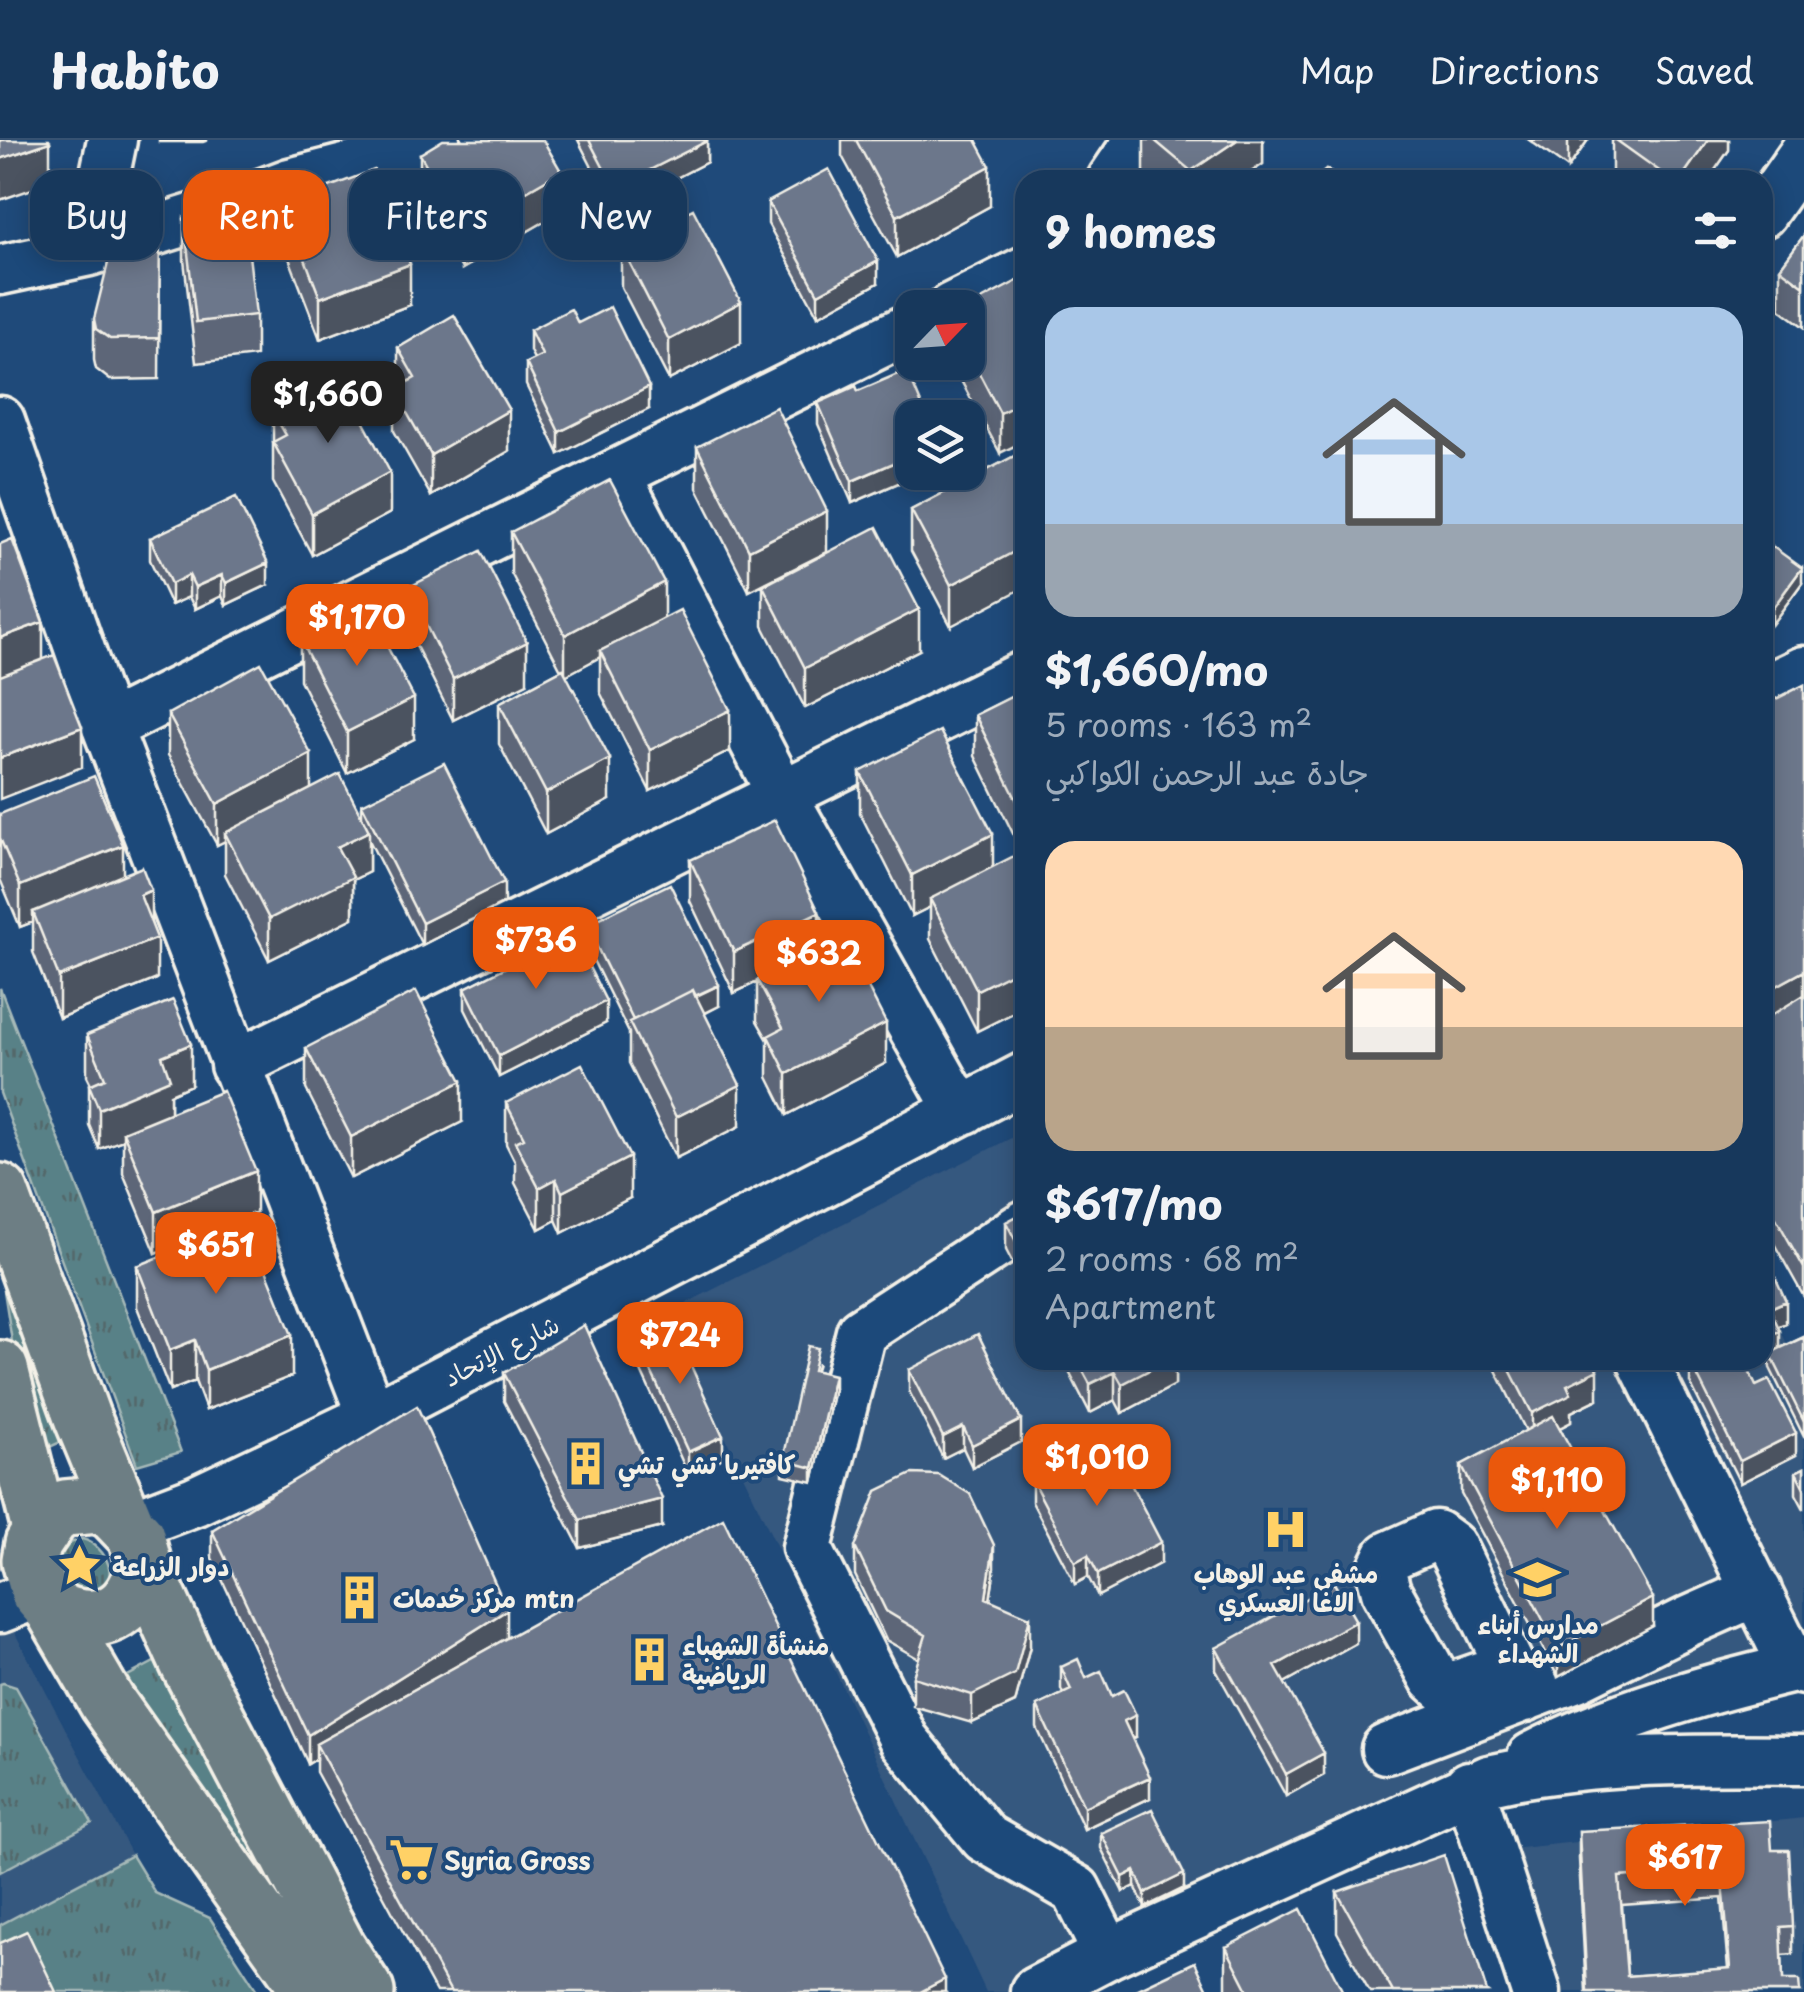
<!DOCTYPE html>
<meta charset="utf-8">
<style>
:root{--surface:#17385c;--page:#203f62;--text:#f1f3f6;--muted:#9eacbb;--line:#365272;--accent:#ea580c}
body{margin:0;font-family:"Playpen Sans","Playpen Sans Arabic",sans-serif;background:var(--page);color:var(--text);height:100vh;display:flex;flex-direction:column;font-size:38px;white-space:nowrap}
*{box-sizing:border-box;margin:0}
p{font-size:32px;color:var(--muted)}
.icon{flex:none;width:55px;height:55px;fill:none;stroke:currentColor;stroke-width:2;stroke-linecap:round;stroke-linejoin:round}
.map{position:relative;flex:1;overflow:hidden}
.panel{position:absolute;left:1015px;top:30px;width:758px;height:1200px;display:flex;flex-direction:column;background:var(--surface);border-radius:30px;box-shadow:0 5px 25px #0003,0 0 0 2px var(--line)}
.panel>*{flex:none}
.guide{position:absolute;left:30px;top:30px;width:835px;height:90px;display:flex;gap:20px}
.needle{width:65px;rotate:65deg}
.fabs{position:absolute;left:895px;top:150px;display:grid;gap:20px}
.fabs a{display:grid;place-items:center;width:90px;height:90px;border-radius:20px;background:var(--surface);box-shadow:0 5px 25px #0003,0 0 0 2px var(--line);font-size:50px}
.price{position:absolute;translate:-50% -85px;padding:0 22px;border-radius:20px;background:var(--accent);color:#fff;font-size:32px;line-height:65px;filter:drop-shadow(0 2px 5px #0008)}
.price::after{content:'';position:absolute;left:50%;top:60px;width:30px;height:22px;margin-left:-15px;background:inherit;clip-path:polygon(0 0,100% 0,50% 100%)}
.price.active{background:#222;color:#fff}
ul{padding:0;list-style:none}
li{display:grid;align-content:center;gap:20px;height:530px;padding:0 30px}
li span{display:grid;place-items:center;height:310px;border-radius:30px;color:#555}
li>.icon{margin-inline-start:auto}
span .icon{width:180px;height:180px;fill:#fffc;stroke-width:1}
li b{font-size:42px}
h2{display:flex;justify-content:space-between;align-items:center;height:120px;padding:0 30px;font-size:42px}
.pill{padding:0 35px;border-radius:30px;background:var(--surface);box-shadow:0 5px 25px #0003,0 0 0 2px var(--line);font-size:35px;line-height:90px}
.pill.active{background:var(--accent);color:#fff}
header{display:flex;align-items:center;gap:60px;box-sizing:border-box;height:140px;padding:0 50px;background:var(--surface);border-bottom:2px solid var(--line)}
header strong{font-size:48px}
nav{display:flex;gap:55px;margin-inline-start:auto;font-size:35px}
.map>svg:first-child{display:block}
.built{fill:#36587f}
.grass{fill:url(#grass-tufts);stroke:#a6b9b8;stroke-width:2.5}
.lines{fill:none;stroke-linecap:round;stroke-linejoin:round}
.minor-casing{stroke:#f4f1e8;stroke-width:55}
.major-casing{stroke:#f4f1e8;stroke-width:62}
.minor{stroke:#1f4a7a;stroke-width:48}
.major{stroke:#6d7e84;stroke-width:55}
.wall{fill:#5d6678;stroke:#f4f1e8;stroke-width:2.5;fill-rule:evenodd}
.shaded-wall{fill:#4c5361;stroke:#f4f1e8;stroke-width:2.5}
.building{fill:#6c778b;stroke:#f4f1e8;stroke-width:2.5;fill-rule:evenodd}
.labels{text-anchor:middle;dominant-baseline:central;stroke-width:8;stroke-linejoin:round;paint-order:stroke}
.street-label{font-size:25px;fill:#f4f1e8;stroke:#1f4a7a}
.poi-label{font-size:25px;font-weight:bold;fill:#f4f1e8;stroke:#1f4a7a;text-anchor:start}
</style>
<header>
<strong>Habito</strong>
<nav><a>Map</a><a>Directions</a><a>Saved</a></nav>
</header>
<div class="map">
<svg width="1804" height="1852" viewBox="0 0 1804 1852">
<defs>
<pattern id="grass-tufts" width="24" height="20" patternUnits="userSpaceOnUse" patternTransform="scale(2.5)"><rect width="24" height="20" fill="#598187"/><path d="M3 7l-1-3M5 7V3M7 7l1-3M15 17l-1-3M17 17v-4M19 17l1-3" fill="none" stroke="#52676a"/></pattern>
</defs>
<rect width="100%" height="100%" fill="#1f4a7a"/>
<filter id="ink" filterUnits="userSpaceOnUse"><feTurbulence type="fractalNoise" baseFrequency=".01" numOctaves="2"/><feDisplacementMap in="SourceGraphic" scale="20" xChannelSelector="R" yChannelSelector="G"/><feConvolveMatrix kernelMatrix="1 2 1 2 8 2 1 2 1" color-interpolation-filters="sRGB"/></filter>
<g filter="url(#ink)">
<path class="built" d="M1025 991V1220H1762L1763 1154 1804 1239V1539L1550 1608 1023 1852H986L667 1173Z
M0 1465 132 1715 155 1753 210 1778 258 1852H0Z
M1804 1678V1852H1549L1501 1710Z"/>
<path class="grass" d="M0 848 181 1312 137 1325 0 953Z
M2 1138 65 1300 30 1316Z
M82 1399C107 1405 123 1443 94 1453 87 1455 76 1453 69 1453L53 1421 64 1405Z
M160 1519 281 1758 122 1539Z
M3 1543 16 1547 92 1683 0 1732V1544Z
M132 1715 155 1753 210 1778 258 1852H42L0 1832V1785Z"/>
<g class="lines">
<defs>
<path id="minor" d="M1112 40 1139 0
M1762 73 1804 13
M89 111 112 0
M0 130 89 111 205 75 290 43 411 12 435 0
M951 168 1025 131
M0 281 107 587 372 1277
M616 335 782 655 948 950 965 969
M1762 551 1804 531
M107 587 912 187
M235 925 1025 535
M1025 1085 861 1192 807 1408 904 1600 985 1698 1076 1750 1108 1814
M1642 1220 1794 1528
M129 1386 195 1361 372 1277 1025 937
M0 1468 39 1453
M1510 1527 1446 1549 1435 1539 1386 1451 1381 1432 1389 1416 1436 1395 1451 1406 1525 1557
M1386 1609 1576 1537 1687 1482 1757 1451
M1532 1617C1614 1575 1705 1549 1794 1528L1804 1530
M1469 1646 1536 1852
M1035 1852 1108 1814 1489 1640C1592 1617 1699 1619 1804 1620"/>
<path id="major" d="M0 1052 82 1277 125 1381
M0 1229 40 1389
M53 1469C99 1490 132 1475 144 1426
M312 1852 107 1562 53 1469 39 1453 30 1420 33 1404 51 1377 65 1368 97 1365 112 1371 136 1396 144 1426 188 1523 338 1809 366 1852"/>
</defs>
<use href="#minor" class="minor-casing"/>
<use href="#major" class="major-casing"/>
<use href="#minor" class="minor"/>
<use href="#major" class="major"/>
</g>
<path class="wall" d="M159 0H208L203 2H159Z
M578 0H707V22L614 70Z
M842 0H976L990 66 897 117 842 16Z
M1144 0H1263V24L1239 40H1153L1144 32Z
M1529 0H1588L1568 28Z
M1612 0H1729V10L1708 40H1614L1612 38Z
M420 14 561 72 462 129 420 54Z
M768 62 878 143 818 176 768 84Z
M284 64 410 165 320 199 284 105Z
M184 79 256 175V216L196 223 184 120Z
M160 83 159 239 110 240 96 229 94 220V179Z
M1804 95V187L1780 169V128Z
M621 106 741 203 669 240 621 147Z
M1025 137 1000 313 951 222H968V168Z
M578 183 649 269 559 314 526 245V223L534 219 530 211V190Z
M398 208 509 311 431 356 394 291V250L398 248Z
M858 251 912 278V332H943V334L921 343 917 335 852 363 818 284V263Z
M273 273 390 373 312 415 273 342Z
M697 307 827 412 749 451 697 348Z
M1024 311 951 486 911 411V370Z
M511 392 664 478 730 611 650 651 600 552V517L566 535 610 660 546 694 499 604V563L561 530 511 433Z
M150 398 268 445 226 465 222 456 195 469 189 457 171 465 150 420Z
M1762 422 1802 443 1772 484 1762 477Z
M763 446 919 510 805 568 763 486Z
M407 448 527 543 453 580 407 488Z
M300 499 414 599 347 633 300 540Z
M1804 545V1157L1762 1082V566Z
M1025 550 1022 712 975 616V575Z
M168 574 362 677V664L504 763 422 805 369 700V732L353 740V778L269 820 225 734V701L217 705 168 615Z
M860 632 993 727 1025 728V867L977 891 930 799V767L912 776 860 673Z
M0 674 123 735 151 784 157 839 59 878 33 812V782L20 787 0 739Z
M690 720 819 809 886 923 787 975 768 937V900L757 881V842L734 853 690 761Z
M586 785 719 866 704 874 740 986 676 1018 629 923V893L586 806Z
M540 794 606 883 499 937 465 869V848L540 810Z
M87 895 191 945 170 954V972L256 1072 156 1113 123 1033V1000L99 1009 89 985V945L91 944 87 936Z
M306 908 462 982 351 1038 306 949Z
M506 963 630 1058 562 1093 556 1080 539 1089 515 1043V1022L506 1004Z
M1025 1072V1147L1006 1110V1082Z
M1762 1108 1786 1183 1778 1186 1780 1208 1804 1197V1297L1770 1228Z
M137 1126 292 1236 206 1270 195 1241 170 1251 137 1167Z
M636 1198 723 1318 688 1334 636 1220Z
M1063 1220H1177L1175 1221V1245L1122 1273 1115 1260 1090 1273Z
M1491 1220H1600L1594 1223 1598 1259 1571 1272V1282L1560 1288 1653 1486 1558 1537 1461 1354V1325L1526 1291Z
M1690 1221 1756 1246 1796 1315 1740 1343 1690 1243Z
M818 1223 816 1230 834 1249 813 1342 783 1335V1320Z
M909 1230 1021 1302 972 1327 963 1308 943 1318 909 1251Z
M504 1233 662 1387 580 1408 504 1261Z
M1804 1328V1369L1796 1354V1332Z
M1032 1340 1161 1423 1098 1456 1088 1437 1075 1444 1032 1362Z
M212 1390 507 1497 945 1852H436L316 1632V1619L308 1624 212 1418Z
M855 1407 994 1433 990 1460 1030 1506 1015 1563 972 1583 913 1566V1537L919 1519 886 1500 855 1435Z
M1356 1503 1284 1543 1324 1635 1286 1656 1216 1530V1508Z
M1061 1527 1086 1538 1112 1556 1136 1597 1132 1599 1150 1658 1084 1689 1037 1588V1566L1063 1554 1061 1549Z
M1579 1691 1772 1710 1793 1786V1814L1782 1815 1783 1840 1800 1852H1586L1579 1719ZM1722 1758 1728 1829 1627 1836 1622 1765Z
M1101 1693 1184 1748 1145 1767 1135 1746 1123 1752 1101 1708Z
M1337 1752 1487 1852H1370L1337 1792Z
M1226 1807 1343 1852H1228L1226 1848Z"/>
<path class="shaded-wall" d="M1237 0H1263V24L1239 40H1191V31Z
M1568 0H1588L1568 28Z
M1708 0H1729V10L1708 40H1680Z
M707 1V22L614 70V48Z
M50 2V43L0 60V19Z
M990 26V66L897 117V76Z
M561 31V72L462 129V88Z
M878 121V143L818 176V154Z
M410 124V165L320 199V158Z
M741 162V203L669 240V200Z
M649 247V269L559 314V292Z
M1025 260V301L1000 313V273Z
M509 270V311L431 356V315Z
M912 315V332H917V335L852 363V341Z
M390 332V373L312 415V374Z
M921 332H943V334L921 343Z
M827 371V412L749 451V410Z
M1025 406V447L951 486V445Z
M268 423V445L226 465V443Z
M1802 428V443L1772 484V469Z
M189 435V457L171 465V444Z
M222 435V456L195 469V447Z
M664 442V483L600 511V517L565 536V495Z
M919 469V510L805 568V528Z
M43 482V523L0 539V498Z
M527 502V543L453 580V539Z
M414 558V599L347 633V592Z
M730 570V611L650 651V610Z
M82 587V627L0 659V618Z
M311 614V655L225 693V701L217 705V664Z
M610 619V660L546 694V653Z
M1025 669V710L1022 712V671Z
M369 691V732L353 740V778L269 820V779L337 707Z
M993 694V735L930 759V767L912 776V735Z
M123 705V746L33 772V782L20 787V746Z
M504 742V763L422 805V783Z
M151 750V791L140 755Z
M819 772V813L734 853V812Z
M157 798V839L59 878V837Z
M1025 826V867L977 891V850Z
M1804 831V859L1762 882V854Z
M719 845V866L640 905 636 885Z
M606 861V883L499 937V916Z
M886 883V923L787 975V934Z
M191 904V945L170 954V980L123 992V1000L99 1009V969L162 916Z
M462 941V982L351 1038V997Z
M740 945V986L676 1018V977Z
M630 1017V1058L562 1093V1052Z
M256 1031V1072L156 1113V1072Z
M556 1039V1080L539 1089V1048Z
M1786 1161V1183L1770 1190V1168Z
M1780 1191V1212L1770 1213V1216L1762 1220V1198Z
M292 1195V1236L206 1270V1230Z
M195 1200V1241L170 1251V1210Z
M1165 1220H1177L1175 1221V1245L1122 1273V1244Z
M1598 1230V1259L1571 1272V1282L1532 1302V1273L1567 1245Z
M1115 1232V1260L1090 1273V1244Z
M834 1235V1249L813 1342V1328Z
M1021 1280V1302L972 1327V1305Z
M963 1287V1308L943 1318V1297Z
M1796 1293V1315L1740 1343V1321Z
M723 1296V1318L688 1334V1312Z
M662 1359V1387L580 1408V1380Z
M1161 1402V1423L1098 1456V1434Z
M994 1405V1433L986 1487V1458Z
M1088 1415V1437L1075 1444V1422Z
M1653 1458V1486L1558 1537V1508Z
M507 1470V1498L316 1604V1619L308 1624V1595Z
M1030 1477V1506L1015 1563 972 1583V1555Z
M1356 1481V1503L1275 1548V1526Z
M1136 1575V1597L1124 1602V1581Z
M1324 1613V1635L1286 1656V1634Z
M1150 1637V1658L1084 1689V1667Z
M1135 1731V1746L1123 1752V1737Z
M1184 1734V1748L1145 1767V1753Z
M945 1839V1852H920Z"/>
<path class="building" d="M0 0H49L50 2 0 19Z
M443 0H543L561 31 462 88 420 14Z
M589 0H707V1L614 48Z
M856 0H976L990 26 897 76Z
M1154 0H1237L1191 31Z
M1616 0H1708L1680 40H1672Z
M829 29 878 121 818 154 768 62Z
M1327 29 1340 40H1314Z
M374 30 410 124 320 158 284 64Z
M693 69 741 162 669 200 621 106Z
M244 72 256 175 196 182 184 79Z
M160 83 159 198 110 199 96 189 94 179 116 91 125 84Z
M1804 95V146L1780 128Z
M1025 137V260L1000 273 968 212V168H966Z
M610 167 649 247 559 292 526 223 542 215 530 190 571 169 578 183Z
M454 175 509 270 431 315 394 250 415 238 398 208Z
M907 230 927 278H912V315L852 341 818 263 856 246 858 251Z
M340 237 390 332 312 374 273 302 286 295 273 273Z
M776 267 827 371 749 410 697 307Z
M1024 311 1025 406 951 445 911 370Z
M610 340 664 442 565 495 511 392Z
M236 357 268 423 226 443 222 435 195 447 189 435 171 444 150 398Z
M877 387 919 469 805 528 763 446Z
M12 399 43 482 0 498V404Z
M1773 407 1802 428 1772 469 1762 462V422Z
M481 411 527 502 453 539 407 448Z
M366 466 414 558 347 592 300 499Z
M680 470 730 570 650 610 600 511Z
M54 515 82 587 0 618V536Z
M261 523 311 614 217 664 168 574Z
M563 529 610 619 546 653 499 563Z
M1804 545V831L1762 854V566Z
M1025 550V669L1022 671 975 575Z
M940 591 993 694 912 735 860 632Z
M444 623 504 742 422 783 362 664Z
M340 634 369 691 337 707 353 737 269 779 225 693Z
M94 636 123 705 20 746 0 698V674Z
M775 680 819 772 734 812 690 720Z
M1018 714 1025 728V826L977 850 930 759Z
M142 727 151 750 140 755 157 798 59 837 33 772Z
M670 744 719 845 695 856 693 850 633 880 586 785Z
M566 781 606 861 499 916 465 848 546 807 540 794Z
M842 797 886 883 787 934 768 896 783 888 757 840Z
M693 850 740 945 676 977 629 882Z
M416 851 462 941 351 997 306 908Z
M1804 855V1128L1762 1053V881Z
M173 860 191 904 162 916 170 939 99 969 89 945 105 938 87 895Z
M582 924 630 1017 562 1052 556 1039 539 1048 515 1002 524 998 506 963Z
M223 951 256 1031 156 1072 123 992Z
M1025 1072V1119L1006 1082Z
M247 1082 292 1195 206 1230 195 1200 170 1210 137 1126Z
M1762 1108 1786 1161 1770 1168 1780 1191 1762 1198Z
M671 1182 723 1296 688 1312 636 1198Z
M584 1185 662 1359 580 1380 504 1233Z
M978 1194 1021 1280 972 1305 963 1287 943 1297 909 1230Z
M1804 1197V1282L1770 1213Z
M808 1206 818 1208 813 1230 834 1235 813 1328 783 1320Z
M1077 1220H1169L1122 1244 1115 1232 1090 1244Z
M1505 1220H1593L1598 1230 1567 1245 1571 1254 1532 1273Z
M1692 1220H1744L1756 1246 1769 1240 1796 1293 1740 1321 1690 1221Z
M417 1266 507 1470 308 1595 212 1390Z
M1553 1276 1653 1458 1558 1508 1461 1325Z
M1108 1300 1161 1402 1098 1434 1088 1415 1075 1422 1032 1340Z
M1804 1328V1348L1796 1332Z
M912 1334 939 1335 970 1354 994 1405 986 1458 1030 1477 1015 1534 972 1555 913 1537 926 1495 886 1471 855 1407 877 1351Z
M723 1378 945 1839 920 1852H451L316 1604Z
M1334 1443 1356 1481 1275 1526 1324 1613 1286 1634 1216 1508Z
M1078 1519 1086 1538 1101 1531 1112 1556 1124 1550 1136 1575 1124 1581 1150 1637 1084 1667 1037 1566 1071 1550 1061 1527Z
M1152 1669 1184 1734 1145 1753 1135 1731 1123 1737 1101 1693Z
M1770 1681 1772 1710H1789L1793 1786 1781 1787 1783 1840H1799L1800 1852H1587L1579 1691ZM1722 1729 1730 1828 1627 1836 1619 1737Z
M1444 1715 1487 1852H1393L1337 1752Z
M1301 1769 1343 1852H1249L1226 1807Z
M27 1791 56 1852H0V1803Z
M1195 1822 1209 1852H1132Z"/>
</g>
<defs>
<symbol id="building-bare" viewBox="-9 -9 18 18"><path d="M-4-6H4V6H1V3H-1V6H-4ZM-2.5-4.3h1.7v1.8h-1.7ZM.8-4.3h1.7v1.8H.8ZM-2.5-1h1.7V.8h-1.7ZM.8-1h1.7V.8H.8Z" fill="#ffd166" stroke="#1f4a7a" stroke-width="2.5" paint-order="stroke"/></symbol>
<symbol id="hospital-bare" viewBox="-9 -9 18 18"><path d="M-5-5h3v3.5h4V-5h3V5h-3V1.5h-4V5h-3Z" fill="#ffd166" stroke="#1f4a7a" stroke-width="2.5" paint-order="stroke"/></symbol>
<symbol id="sight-bare" viewBox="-9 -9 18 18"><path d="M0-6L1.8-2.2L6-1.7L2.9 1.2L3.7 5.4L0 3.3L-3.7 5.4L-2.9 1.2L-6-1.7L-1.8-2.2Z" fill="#ffd166" stroke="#1f4a7a" stroke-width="2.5" paint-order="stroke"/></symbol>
<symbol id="school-bare" viewBox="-9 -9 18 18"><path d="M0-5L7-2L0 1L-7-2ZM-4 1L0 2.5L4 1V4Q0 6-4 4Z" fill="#ffd166" stroke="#1f4a7a" stroke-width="2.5" paint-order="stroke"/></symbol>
<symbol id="supermarket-bare" viewBox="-9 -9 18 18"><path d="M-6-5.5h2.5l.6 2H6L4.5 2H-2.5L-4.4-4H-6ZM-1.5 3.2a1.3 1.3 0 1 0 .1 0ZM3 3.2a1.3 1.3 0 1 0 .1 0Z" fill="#ffd166" stroke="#1f4a7a" stroke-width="2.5" paint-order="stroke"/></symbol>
</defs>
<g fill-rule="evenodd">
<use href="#building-bare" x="554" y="1292" width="63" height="63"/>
<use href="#hospital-bare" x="1254" y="1358" width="63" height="63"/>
<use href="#sight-bare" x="48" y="1394" width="63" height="63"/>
<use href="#school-bare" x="1506" y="1408" width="63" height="63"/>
<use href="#building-bare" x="328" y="1426" width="63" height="63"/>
<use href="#building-bare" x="618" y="1488" width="63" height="63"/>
<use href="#supermarket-bare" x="380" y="1688" width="63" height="63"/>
</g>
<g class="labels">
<g class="street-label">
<text transform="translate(501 1210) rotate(-27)">شارع الإتحاد</text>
</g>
<g class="poi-label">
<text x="618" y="1324">كافتيريا تشي تشي</text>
<text x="112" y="1426">دوار الزراعة</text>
<text x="1286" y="1433" text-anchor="middle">مشفى عبد الوهاب<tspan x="1286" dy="29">الاغا العسكري</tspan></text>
<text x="393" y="1458">مركز خدمات mtn</text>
<text x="1538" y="1484" text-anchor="middle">مدارس أبناء<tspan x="1538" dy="29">الشهداء</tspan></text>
<text x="682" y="1505">منشأة الشهباء<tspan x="682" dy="29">الرياضية</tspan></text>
<text x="444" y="1720">Syria Gross</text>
</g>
</g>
</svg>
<div class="fabs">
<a><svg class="needle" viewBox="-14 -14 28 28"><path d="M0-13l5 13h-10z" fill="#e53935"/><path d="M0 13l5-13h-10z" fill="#9eacbb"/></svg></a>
<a><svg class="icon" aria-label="layers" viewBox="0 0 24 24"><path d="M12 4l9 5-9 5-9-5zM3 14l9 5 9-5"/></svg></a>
</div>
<b class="price active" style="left:328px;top:306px">$1,660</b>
<b class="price" style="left:357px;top:529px">$1,170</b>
<b class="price" style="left:536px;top:852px">$736</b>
<b class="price" style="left:819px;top:865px">$632</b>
<b class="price" style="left:216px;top:1157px">$651</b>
<b class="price" style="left:680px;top:1247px">$724</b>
<b class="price" style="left:1097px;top:1369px">$1,010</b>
<b class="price" style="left:1557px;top:1392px">$1,110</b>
<b class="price" style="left:1685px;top:1769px">$617</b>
<div class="guide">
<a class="pill">Buy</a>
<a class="pill active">Rent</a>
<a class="pill">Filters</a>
<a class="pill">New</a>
</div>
<section class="panel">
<h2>9 homes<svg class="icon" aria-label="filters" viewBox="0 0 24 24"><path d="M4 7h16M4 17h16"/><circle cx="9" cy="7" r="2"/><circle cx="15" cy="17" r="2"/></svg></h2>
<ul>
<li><span style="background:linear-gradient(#a9c7e8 70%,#9aa5b1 0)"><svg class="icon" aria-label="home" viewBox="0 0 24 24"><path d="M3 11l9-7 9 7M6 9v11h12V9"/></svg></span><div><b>$1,660/mo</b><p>5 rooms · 163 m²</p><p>جادة عبد الرحمن الكواكبي</p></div></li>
<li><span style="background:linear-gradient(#ffd9b3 60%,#b9a48a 0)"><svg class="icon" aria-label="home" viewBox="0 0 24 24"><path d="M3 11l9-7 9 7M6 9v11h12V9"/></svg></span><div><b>$617/mo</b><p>2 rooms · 68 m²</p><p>Apartment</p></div></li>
</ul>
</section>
</div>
